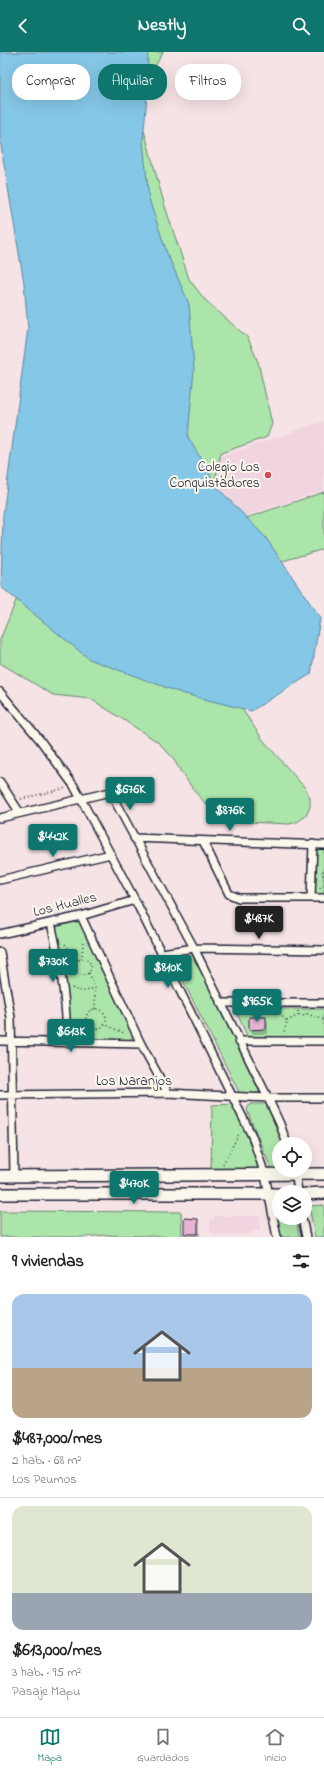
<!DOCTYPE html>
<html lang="es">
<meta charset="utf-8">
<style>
:root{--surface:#fff;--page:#f2f2f2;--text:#222;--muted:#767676;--line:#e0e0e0;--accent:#0f766e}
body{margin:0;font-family:"Indie Flower",sans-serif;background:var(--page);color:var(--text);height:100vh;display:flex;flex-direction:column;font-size:15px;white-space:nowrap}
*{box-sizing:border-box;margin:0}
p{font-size:13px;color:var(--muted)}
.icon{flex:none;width:22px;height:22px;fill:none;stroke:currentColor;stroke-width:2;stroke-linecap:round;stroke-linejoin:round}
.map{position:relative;height:1185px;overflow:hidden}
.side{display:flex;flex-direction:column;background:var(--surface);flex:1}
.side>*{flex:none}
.banner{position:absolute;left:12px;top:12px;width:300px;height:36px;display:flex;gap:8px}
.tools{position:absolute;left:272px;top:1085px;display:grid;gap:8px}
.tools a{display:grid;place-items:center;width:40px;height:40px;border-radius:50%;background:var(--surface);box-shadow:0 4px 16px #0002;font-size:20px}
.price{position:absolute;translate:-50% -34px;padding:0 9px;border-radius:4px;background:var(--accent);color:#fff;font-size:13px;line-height:26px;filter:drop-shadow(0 1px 2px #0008)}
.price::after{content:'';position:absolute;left:50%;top:24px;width:12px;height:9px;margin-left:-6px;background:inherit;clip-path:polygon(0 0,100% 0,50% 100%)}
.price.current{background:#222;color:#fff}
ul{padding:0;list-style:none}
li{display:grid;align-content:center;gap:8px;height:212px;padding:0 12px}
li+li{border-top:1px solid var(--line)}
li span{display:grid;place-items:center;height:124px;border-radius:12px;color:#555}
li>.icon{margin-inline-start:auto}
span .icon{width:72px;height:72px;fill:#fffc;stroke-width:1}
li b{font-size:17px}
h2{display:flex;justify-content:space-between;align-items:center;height:48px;padding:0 12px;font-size:17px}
.pill{padding:0 14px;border-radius:16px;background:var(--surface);box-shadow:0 4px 16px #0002;font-size:14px;line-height:36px}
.pill.current{background:var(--accent);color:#fff}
header{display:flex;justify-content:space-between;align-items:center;height:52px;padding:0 12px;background:var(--accent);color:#fff;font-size:18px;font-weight:700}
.menu{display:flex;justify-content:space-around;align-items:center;height:56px;border-top:1px solid var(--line);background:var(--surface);font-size:11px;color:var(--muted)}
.menu a{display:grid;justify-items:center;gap:2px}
.menu .current{color:var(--accent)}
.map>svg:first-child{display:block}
.built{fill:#f0d5e0}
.green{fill:#ace5a9;stroke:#678472}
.water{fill:#85c7e6;stroke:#5d85a2}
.shadow{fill:#0003}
.building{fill:#e6b5d4;stroke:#22223b}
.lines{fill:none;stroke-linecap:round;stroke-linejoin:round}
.minor-casing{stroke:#22223b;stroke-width:10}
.secondary-casing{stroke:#22223b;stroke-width:14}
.path{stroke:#22223b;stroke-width:1.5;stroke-dasharray:1 3;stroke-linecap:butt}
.minor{stroke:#fbf7ec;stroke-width:7}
.secondary{stroke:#fbf7ec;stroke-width:11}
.poi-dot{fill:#d1495b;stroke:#fbf7ec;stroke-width:1.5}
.labels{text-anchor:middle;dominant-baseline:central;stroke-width:4;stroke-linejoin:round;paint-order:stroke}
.poi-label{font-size:14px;fill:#22223b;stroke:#fbf7ec;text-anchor:end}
.street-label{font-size:14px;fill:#22223b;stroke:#fbf7ec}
</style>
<header><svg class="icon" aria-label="back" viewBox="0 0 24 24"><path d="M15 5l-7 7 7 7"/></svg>Nestly<svg class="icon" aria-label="search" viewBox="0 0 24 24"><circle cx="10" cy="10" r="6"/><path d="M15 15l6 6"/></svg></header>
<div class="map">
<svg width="324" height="1185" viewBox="0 0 324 1185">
<rect width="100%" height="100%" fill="#f5e3e5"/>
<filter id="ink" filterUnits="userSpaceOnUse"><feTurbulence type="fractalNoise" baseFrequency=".025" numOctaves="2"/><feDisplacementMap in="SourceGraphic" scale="8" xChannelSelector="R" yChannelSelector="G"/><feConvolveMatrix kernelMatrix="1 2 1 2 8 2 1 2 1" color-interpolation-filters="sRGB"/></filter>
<g filter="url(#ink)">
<path class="built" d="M324 369V438L221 472 210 408Z
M214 1164H260V1178H252V1182L215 1183 214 1180H210V1168H214Z"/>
<path class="green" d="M0 0H163L147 29 143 75 164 151 189 227 205 248 248 286 258 310 272 372 267 385 221 401 215 428 214 445 219 475 324 440V497L255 517 236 637 244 660 263 688 305 736 310 746V755L306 764 297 770 289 772 227 769 218 765 196 741 181 720 173 706 158 690 91 647 53 643 0 611V588L21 536 78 262Z
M319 797H324V843H317L314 840 316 799Z
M79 869 135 983 129 988 72 987 56 875Z
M193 903 259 1039V1043L240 1042 174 911 176 905Z
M235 957H324V985L248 986Z
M235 1052 261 1120H211L212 1053Z
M250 1052H266L283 1092H279V1118L275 1119 270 1114 248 1061 247 1057Z
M324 1153V1185H315L309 1154Z
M0 1159 181 1160 182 1185 106 1183 84 1185H0Z
M276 1161H279V1166H296L299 1185H281Z"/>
<path class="water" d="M0 0H148L147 44 143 89 149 147 167 201 189 252 194 317 188 385 218 436 266 486 320 566 311 622 251 659 181 641 89 607 1 535 3 463 28 276 24 231 0 88Z"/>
<path class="shadow" d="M265 966 268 970V982H253L250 978Z
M197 1168 200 1172V1185H187L185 1182Z"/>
<path class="building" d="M249 965H266V977L249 978Z
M184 1166 198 1167V1182H184Z"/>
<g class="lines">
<defs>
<path id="minor" d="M0 640 40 688 74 734 135 848 252 1084 265 1123 277 1185
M0 730 20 761
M0 766 110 740 194 896 268 1046 280 1072 287 1092
M134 786 324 793
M203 789 229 842 239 846H324
M0 828 111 802
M311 846 313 792
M81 864 141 992 168 1041
M51 871C60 910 67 950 67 991
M0 882 81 864 135 848
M0 900 11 966 14 1124
M162 901 194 896 324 898
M220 951H324
M0 989 141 992
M239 989H324
M0 1043 168 1041 268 1046H324
M295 1118 298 1140
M302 1166 306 1185"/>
<path id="secondary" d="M0 1124 324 1122
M0 1142H279
M305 1142 324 1141"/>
</defs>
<use href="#minor" class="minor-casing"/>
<use href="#secondary" class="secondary-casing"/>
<path class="path" d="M21 747 66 736
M324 815 322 821 324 827
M320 836 324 831
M65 892 78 908
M75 915a8 8 0 1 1 16 0a8 8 0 1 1-16 0Z
M82 907 83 888
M89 921 95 936V958
M72 936C80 941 87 939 95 936
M86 967a10 10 0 1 1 20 0a10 10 0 1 1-20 0Z
M277 959 287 969 284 980
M298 959 299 963 305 964 308 959
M307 962 324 968
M287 969 299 963
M104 972 126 982
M75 982 88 973
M223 1112 240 1080"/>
<use href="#minor" class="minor"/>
<use href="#secondary" class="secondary"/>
</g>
</g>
<circle class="poi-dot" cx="268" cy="423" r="4"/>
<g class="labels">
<g class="poi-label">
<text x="260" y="415">Colegio Los<tspan x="260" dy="16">Conquistadores</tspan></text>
</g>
<g class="street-label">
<text transform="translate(65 853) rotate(-14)">Los Hualles</text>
<text x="134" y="1029">Los Naranjos</text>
</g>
</g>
</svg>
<div class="tools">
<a><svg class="icon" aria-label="locate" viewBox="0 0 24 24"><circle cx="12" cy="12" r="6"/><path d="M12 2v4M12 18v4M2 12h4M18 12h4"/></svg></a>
<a><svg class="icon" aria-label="layers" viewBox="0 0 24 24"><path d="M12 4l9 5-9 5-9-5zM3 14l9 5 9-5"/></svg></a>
</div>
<b class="price" style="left:130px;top:759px">$676K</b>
<b class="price" style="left:230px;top:780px">$876K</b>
<b class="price" style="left:53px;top:806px">$442K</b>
<b class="price current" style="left:259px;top:888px">$487K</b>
<b class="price" style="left:53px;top:931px">$730K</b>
<b class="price" style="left:168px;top:937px">$810K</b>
<b class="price" style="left:257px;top:971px">$965K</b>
<b class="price" style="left:71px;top:1001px">$613K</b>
<b class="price" style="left:134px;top:1153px">$470K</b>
<div class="banner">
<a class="pill">Comprar</a>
<a class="pill current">Alquilar</a>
<a class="pill">Filtros</a>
</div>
</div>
<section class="side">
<h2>9 viviendas<svg class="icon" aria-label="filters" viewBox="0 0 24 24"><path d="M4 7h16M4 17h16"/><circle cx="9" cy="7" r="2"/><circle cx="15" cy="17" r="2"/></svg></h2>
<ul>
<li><span style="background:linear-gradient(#a9c7e8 60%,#b9a48a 0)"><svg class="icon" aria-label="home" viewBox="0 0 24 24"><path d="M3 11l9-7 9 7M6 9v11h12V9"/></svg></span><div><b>$487,000/mes</b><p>2 hab. · 68 m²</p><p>Los Peumos</p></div></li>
<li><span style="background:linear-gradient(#dfe7d0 70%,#9aa5b1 0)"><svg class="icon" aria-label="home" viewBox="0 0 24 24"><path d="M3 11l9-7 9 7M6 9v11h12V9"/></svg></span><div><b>$613,000/mes</b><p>3 hab. · 95 m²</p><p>Pasaje Mapu</p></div></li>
</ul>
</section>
<nav class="menu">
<a class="current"><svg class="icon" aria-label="map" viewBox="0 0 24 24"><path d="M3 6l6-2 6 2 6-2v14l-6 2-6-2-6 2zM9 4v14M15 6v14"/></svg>Mapa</a>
<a><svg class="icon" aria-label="saved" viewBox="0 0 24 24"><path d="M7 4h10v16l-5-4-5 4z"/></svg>Guardados</a>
<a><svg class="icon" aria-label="home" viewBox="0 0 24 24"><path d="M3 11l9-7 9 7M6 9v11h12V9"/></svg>Inicio</a>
</nav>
